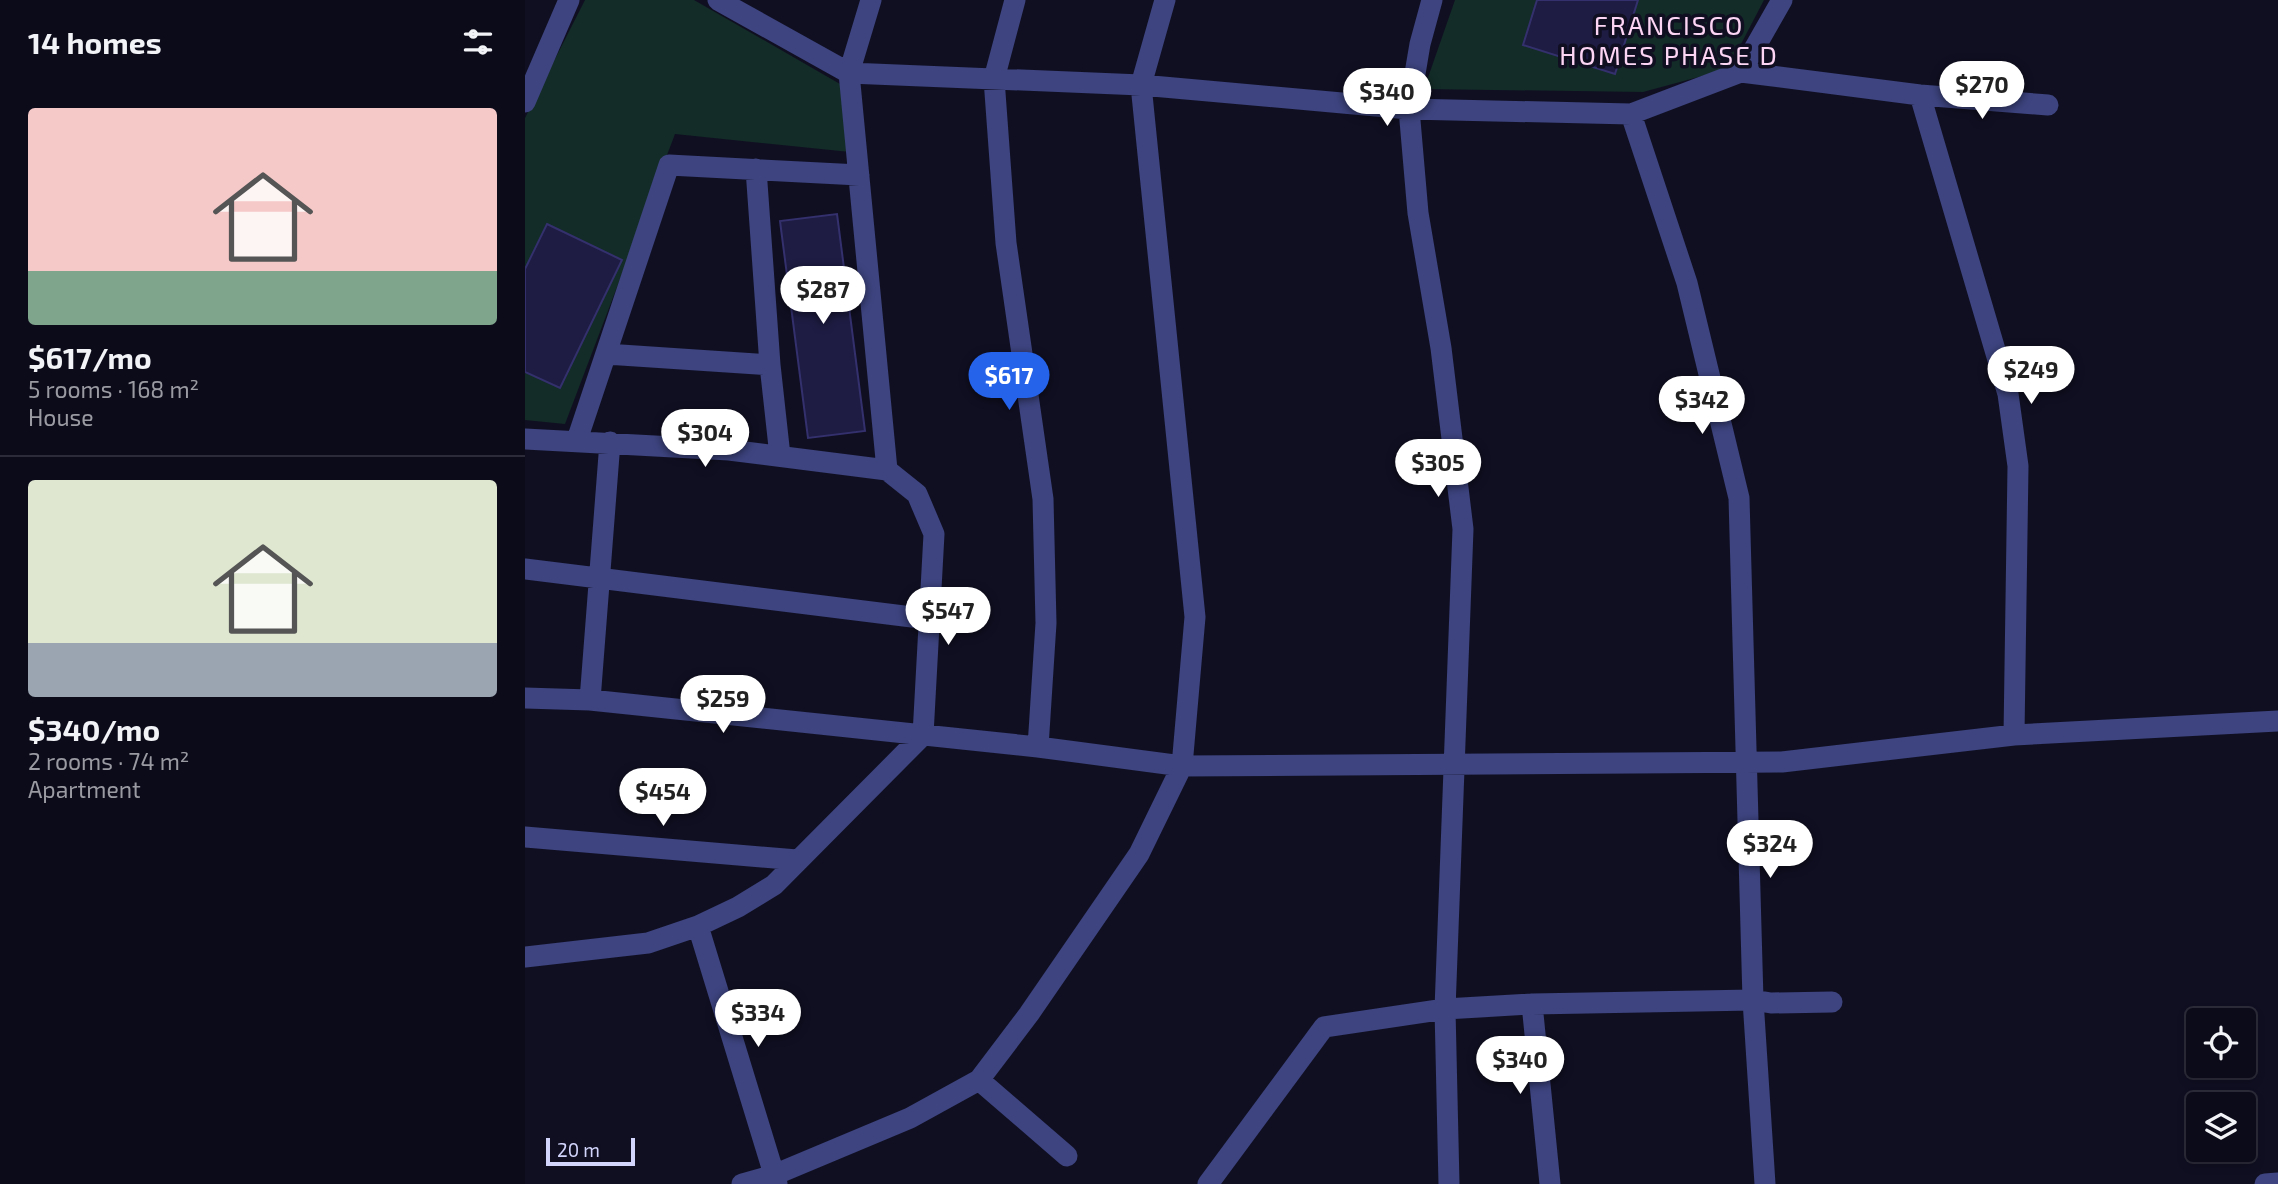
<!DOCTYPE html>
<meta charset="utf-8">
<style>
:root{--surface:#0c0b1a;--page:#1a1927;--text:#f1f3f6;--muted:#9a9ba2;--line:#2c2b39;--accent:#2563eb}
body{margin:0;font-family:"Exo 2",sans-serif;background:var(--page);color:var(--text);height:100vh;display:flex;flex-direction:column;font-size:26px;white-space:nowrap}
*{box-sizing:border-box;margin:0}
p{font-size:23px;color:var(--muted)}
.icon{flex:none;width:38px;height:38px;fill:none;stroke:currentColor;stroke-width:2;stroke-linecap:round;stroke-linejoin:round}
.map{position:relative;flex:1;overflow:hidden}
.panel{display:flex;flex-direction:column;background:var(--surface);width:525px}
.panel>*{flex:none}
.tools{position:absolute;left:1661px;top:1008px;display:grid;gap:14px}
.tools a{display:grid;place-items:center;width:70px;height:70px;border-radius:7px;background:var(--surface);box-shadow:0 4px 10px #0003,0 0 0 2px var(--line);font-size:35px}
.scale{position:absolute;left:21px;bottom:18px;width:89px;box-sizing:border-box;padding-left:7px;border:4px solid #d3d5fc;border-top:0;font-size:19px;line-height:24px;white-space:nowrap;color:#d3d5fc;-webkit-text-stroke:5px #100f22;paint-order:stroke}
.price{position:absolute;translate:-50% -60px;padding:0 16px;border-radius:24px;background:#fff;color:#222;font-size:23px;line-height:46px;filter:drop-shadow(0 2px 4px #0008)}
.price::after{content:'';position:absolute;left:50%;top:42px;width:21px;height:16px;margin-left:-10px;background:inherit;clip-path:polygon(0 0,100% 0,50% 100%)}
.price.selected{background:var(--accent);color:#fff}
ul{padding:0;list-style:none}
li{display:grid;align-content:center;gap:14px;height:371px;padding:0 28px}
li+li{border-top:2px solid var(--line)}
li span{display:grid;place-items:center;height:217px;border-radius:7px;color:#555}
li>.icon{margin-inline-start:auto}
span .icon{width:126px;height:126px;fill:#fffc;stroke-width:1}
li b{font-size:30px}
h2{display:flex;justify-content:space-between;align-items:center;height:84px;padding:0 28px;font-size:30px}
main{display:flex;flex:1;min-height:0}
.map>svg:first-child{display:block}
.green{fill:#132c27}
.building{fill:#1e1c42;stroke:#33306d;stroke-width:2}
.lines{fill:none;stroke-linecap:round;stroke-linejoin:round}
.minor{stroke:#3d447f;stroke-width:21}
.labels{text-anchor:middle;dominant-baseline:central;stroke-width:7;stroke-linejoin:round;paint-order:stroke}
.neighbourhood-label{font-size:26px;letter-spacing:2px;fill:#fdd5f4;stroke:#100f22}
</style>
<main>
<section class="panel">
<h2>14 homes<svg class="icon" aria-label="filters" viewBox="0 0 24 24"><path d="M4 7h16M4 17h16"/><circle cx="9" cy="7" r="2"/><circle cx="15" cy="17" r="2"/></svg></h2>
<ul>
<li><span style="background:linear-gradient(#f6c9c9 75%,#7fa58c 0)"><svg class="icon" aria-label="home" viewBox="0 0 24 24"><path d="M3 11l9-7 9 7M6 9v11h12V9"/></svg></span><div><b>$617/mo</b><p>5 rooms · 168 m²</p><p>House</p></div></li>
<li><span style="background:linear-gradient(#dfe7d0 75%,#9aa5b1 0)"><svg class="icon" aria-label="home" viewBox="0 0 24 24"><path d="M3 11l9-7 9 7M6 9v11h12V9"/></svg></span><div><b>$340/mo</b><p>2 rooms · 74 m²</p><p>Apartment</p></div></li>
</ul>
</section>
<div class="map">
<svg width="1753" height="1184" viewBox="0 0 1753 1184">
<rect width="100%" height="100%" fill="#100f22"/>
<path class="green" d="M60 0H169L315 84 325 152 150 134 40 424 0 420V118Z
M930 0H1239L1203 69 1118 92 899 89Z"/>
<path class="building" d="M1012 0H1113L1090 74 998 45Z
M312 214 340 431 283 438 255 221Z
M22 224 97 260 35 388 0 372V269Z"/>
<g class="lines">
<path class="minor" d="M193 0 324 73 346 0
M490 0 469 79 481 243 518 499 521 623 513 747
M907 0 895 44 884 109 893 213 916 348 938 529 920 1009 924 1184
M1216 72 1257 0
M1395 95 1483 394 1493 466 1489 735
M0 102 44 0
M1106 114 1162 283 1214 498 1228 1000 1240 1184
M231 169 245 365 255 456
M81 354 245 365
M0 439 204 450 362 470
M52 440 144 165 334 175
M0 569 403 619
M0 698 65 700 513 747 657 766 1257 762 1489 735 1753 721
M65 700 85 442
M0 837 272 860
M173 926 252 1184
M0 957 123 943 173 926 213 907 249 885 398 735 409 534 392 494 362 470 324 73 616 85 884 109 1106 114 1216 72 1395 95 1523 105
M1007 1004 1025 1184
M454 1080 542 1156
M217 1184 249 1175 385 1118 454 1080 504 1014 614 854 657 766 670 617 616 85 640 0
M683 1184 799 1027 920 1009 1007 1004 1228 1000 1246 1003 1307 1002
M1740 1184 1753 1183"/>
</g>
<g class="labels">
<g class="neighbourhood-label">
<text x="1144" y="24">FRANCISCO<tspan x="1144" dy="30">HOMES PHASE D</tspan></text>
</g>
</g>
</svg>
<div class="tools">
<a><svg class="icon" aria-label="locate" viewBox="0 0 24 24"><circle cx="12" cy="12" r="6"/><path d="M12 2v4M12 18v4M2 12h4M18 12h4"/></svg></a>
<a><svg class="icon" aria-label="layers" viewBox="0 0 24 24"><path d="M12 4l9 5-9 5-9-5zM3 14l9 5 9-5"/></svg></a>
</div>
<div class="scale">20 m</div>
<b class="price" style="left:1457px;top:121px">$270</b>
<b class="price" style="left:862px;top:128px">$340</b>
<b class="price" style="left:298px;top:326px">$287</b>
<b class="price" style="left:1506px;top:406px">$249</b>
<b class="price selected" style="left:484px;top:412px">$617</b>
<b class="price" style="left:1177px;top:436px">$342</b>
<b class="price" style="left:180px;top:469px">$304</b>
<b class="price" style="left:913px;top:499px">$305</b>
<b class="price" style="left:423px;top:647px">$547</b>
<b class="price" style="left:198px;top:735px">$259</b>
<b class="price" style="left:138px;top:828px">$454</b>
<b class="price" style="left:1245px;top:880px">$324</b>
<b class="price" style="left:233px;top:1049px">$334</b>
<b class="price" style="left:995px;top:1096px">$340</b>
</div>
</main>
